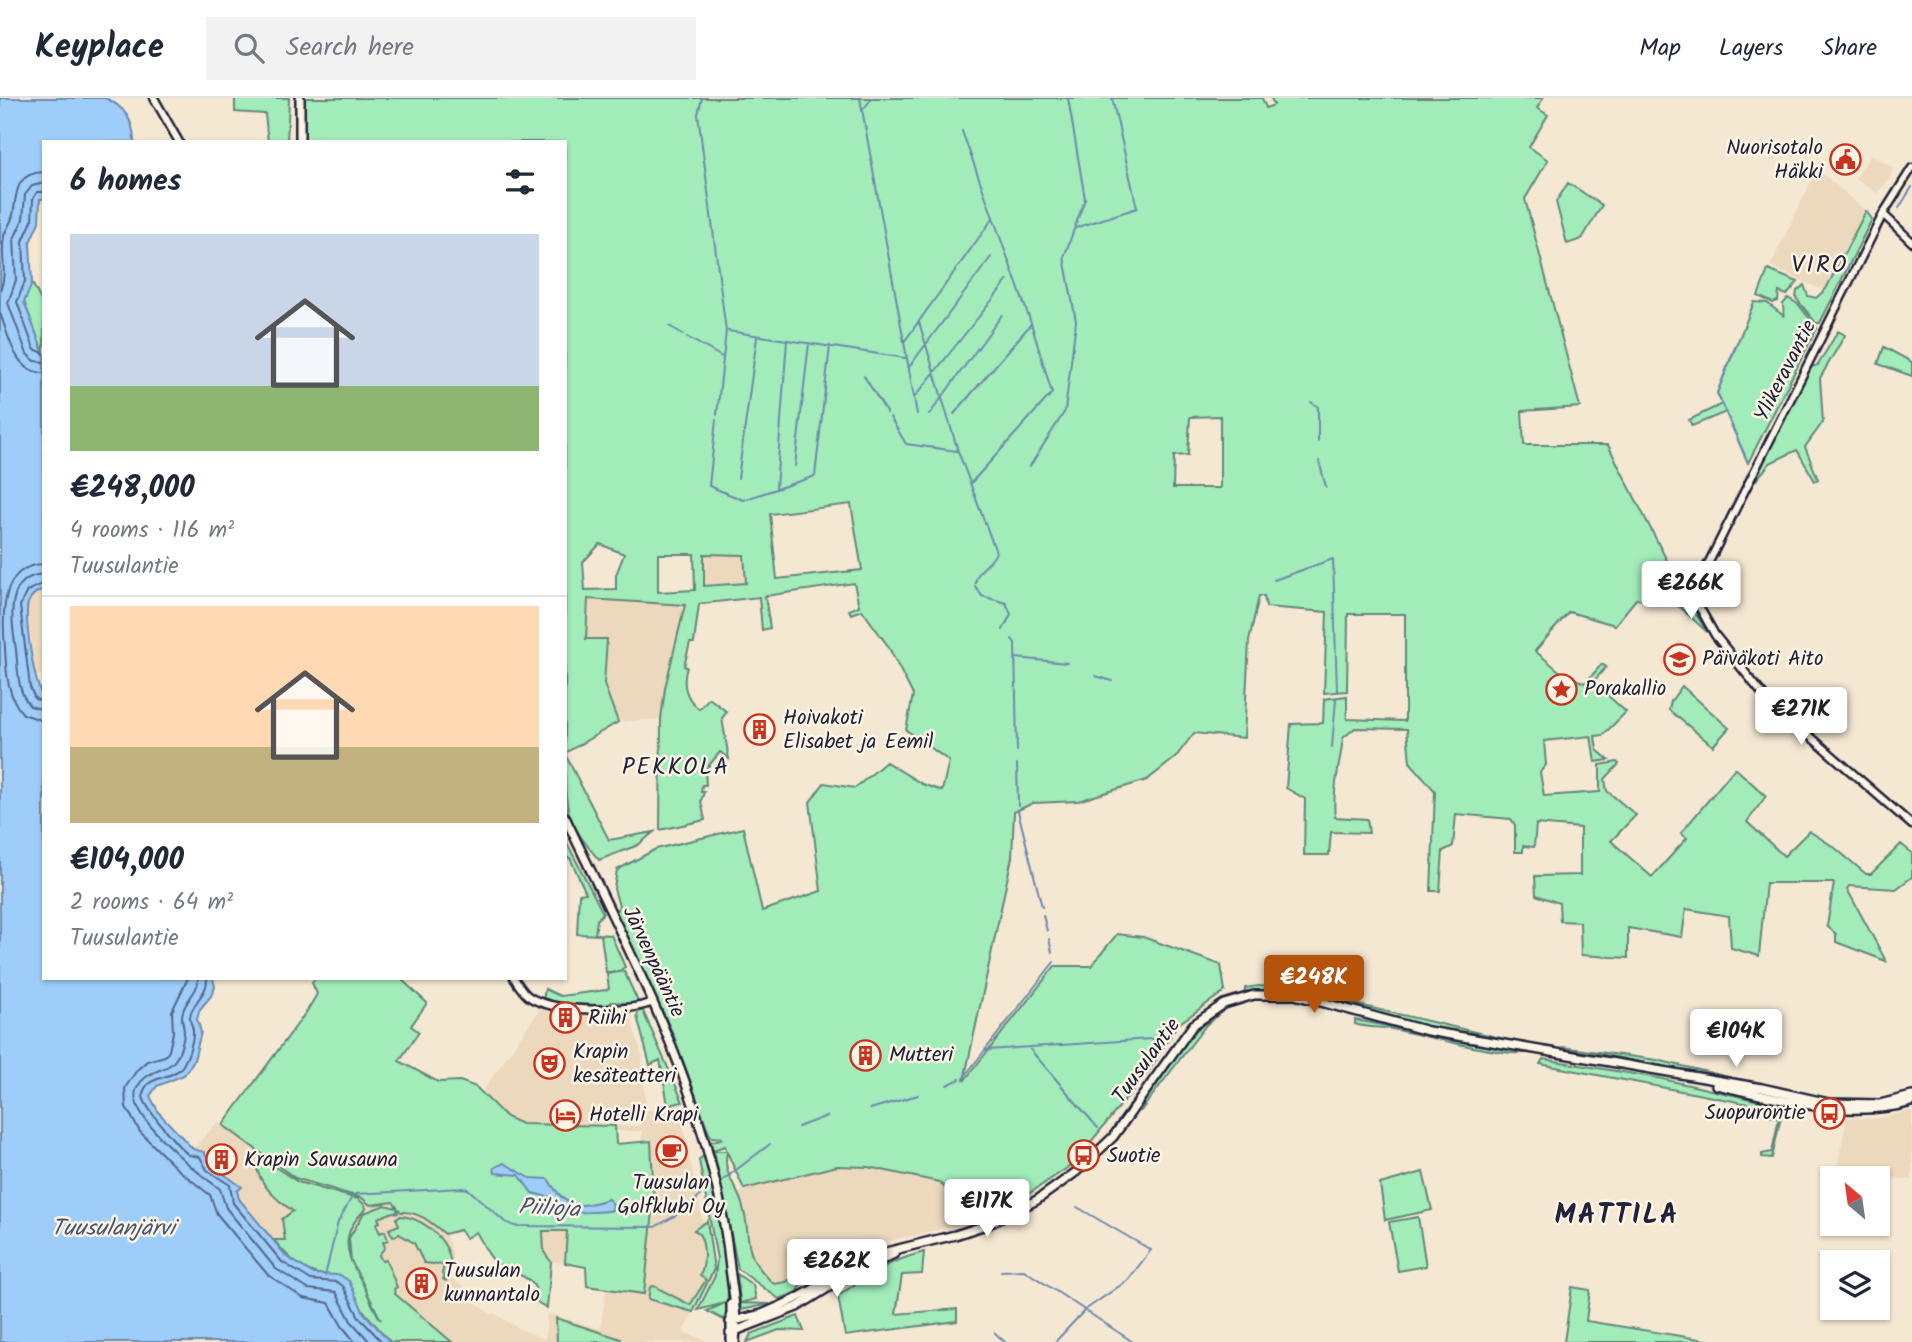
<!DOCTYPE html>
<meta charset="utf-8">
<style>
:root{--surface:#fff;--page:#f2f2f3;--text:#1f2937;--muted:#747a83;--line:#e0e1e3;--accent:#b45309}
body{margin:0;font-family:Kalam,sans-serif;background:var(--page);color:var(--text);height:100vh;display:flex;flex-direction:column;font-size:26px;white-space:nowrap}
*{box-sizing:border-box;margin:0}
p{font-size:23px;color:var(--muted)}
.icon{flex:none;width:38px;height:38px;fill:none;stroke:currentColor;stroke-width:2;stroke-linecap:round;stroke-linejoin:round}
.map{position:relative;flex:1;overflow:hidden}
.panel{position:absolute;left:42px;top:42px;width:525px;height:840px;display:flex;flex-direction:column;background:var(--surface);border-radius:0px;box-shadow:0 2px 5px #0004}
.panel>*{flex:none}
.needle{width:46px;rotate:331deg}
.buttons{position:absolute;left:1820px;top:1068px;display:grid;gap:14px}
.buttons a{display:grid;place-items:center;width:70px;height:70px;border-radius:0px;background:var(--surface);box-shadow:0 2px 5px #0004;font-size:35px}
.price{position:absolute;translate:-50% -60px;padding:0 16px;border-radius:7px;background:#fff;color:#222;font-size:23px;line-height:46px;filter:drop-shadow(0 2px 4px #0008)}
.price::after{content:'';position:absolute;left:50%;top:42px;width:21px;height:16px;margin-left:-10px;background:inherit;clip-path:polygon(0 0,100% 0,50% 100%)}
.price.selected{background:var(--accent);color:#fff}
ul{padding:0;list-style:none}
li{display:grid;align-content:center;gap:14px;height:371px;padding:0 28px}
li+li{border-top:2px solid var(--line)}
li span{display:grid;place-items:center;height:217px;border-radius:0px;color:#555}
li>.icon{margin-inline-start:auto}
span .icon{width:126px;height:126px;fill:#fffc;stroke-width:1}
li b{font-size:30px}
h2{display:flex;justify-content:space-between;align-items:center;height:84px;padding:0 28px;font-size:30px}
header{display:flex;align-items:center;gap:42px;box-sizing:border-box;height:98px;padding:0 35px;background:var(--surface);border-bottom:2px solid var(--line)}
header strong{font-size:33px}
nav{display:flex;gap:38px;margin-inline-start:auto;font-size:24px}
.search{width:490px;height:63px;background:var(--page);display:flex;align-items:center;gap:18px;box-sizing:border-box;padding:0 24px;border-radius:0px;color:var(--muted);font-size:26px}
.map>svg:first-child{display:block}
.built{fill:#ecd8bd}
.green{fill:#a2ecba;stroke:#62877a;stroke-width:2;fill-rule:evenodd}
.water{fill:#9ecdf9;stroke:#6c89ad;stroke-width:2}
.lines{fill:none;stroke-linecap:round;stroke-linejoin:round}
.shore{stroke:#546687;stroke-width:2}
.stream{stroke:#6c89ad;stroke-width:2}
.tertiary-casing{stroke:#22223b;stroke-width:11}
.secondary-casing{stroke:#22223b;stroke-width:12}
.tertiary{stroke:#fcf5e5;stroke-width:6}
.secondary{stroke:#fcf5e5;stroke-width:7}
.labels{text-anchor:middle;dominant-baseline:central;stroke-width:5;stroke-linejoin:round;paint-order:stroke}
.poi-label{font-size:21px;fill:#22223b;stroke:#fcf5e5;text-anchor:start}
.street-label{font-size:21px;fill:#22223b;stroke:#fcf5e5}
.neighbourhood-label{font-size:23px;letter-spacing:2px;fill:#22223b;stroke:#fcf5e5}
.water-label{font-size:23px;font-style:italic;fill:#475574;stroke:#fcf5e5}
.quarter-label{font-size:24px;letter-spacing:2px;fill:#22223b;stroke:#fcf5e5}
.district-label{font-size:28px;font-weight:bold;letter-spacing:2px;fill:#22223b;stroke:#fcf5e5}
</style>
<header>
<strong>Keyplace</strong>
<div class="search"><svg class="icon" aria-label="search" viewBox="0 0 24 24"><circle cx="10" cy="10" r="6"/><path d="M15 15l6 6"/></svg>Search here</div>
<nav><a>Map</a><a>Layers</a><a>Share</a></nav>
</header>
<div class="map">
<svg width="1912" height="1244" viewBox="0 0 1912 1244">
<rect width="100%" height="100%" fill="#f5e8d3"/>
<filter id="ink" filterUnits="userSpaceOnUse"><feTurbulence type="fractalNoise" baseFrequency=".0143" numOctaves="2"/><feDisplacementMap in="SourceGraphic" scale="14" xChannelSelector="R" yChannelSelector="G"/><feConvolveMatrix kernelMatrix="1 2 1 2 8 2 1 2 1" color-interpolation-filters="sRGB"/></filter>
<g filter="url(#ink)">
<path class="built" d="M1871 56 1893 70 1890 81 1877 95 1855 81Z
M1817 71 1866 113 1827 194 1770 168Z
M704 456H744L746 485 704 488Z
M44 491V577L35 578 27 508 32 498Z
M587 501 685 507 665 590 661 621 618 624 604 586 606 541 586 542Z
M1679 543 1697 558 1679 579 1661 564Z
M542 908 621 914 631 920 642 958 646 1012 680 1011 711 1164 708 1185 683 1234 710 1244H452L387 1239 333 1177 325 1178 287 1159 239 1101 237 1093 241 1089 193 1051 218 1024 295 1080 371 1088 432 1121 445 1136 453 1155 452 1181 464 1188 470 1201 492 1217 494 1215 520 1231 545 1241 547 1215 600 1231 606 1191 644 1196 654 1104 650 1043 642 1046V1033H615V1028H640V1017L599 1016V1027L522 1026 506 1019 482 994Z
M1912 1012V1082L1836 1075 1847 1019 1874 1021Z
M837 1068 868 1069 940 1084 953 1098 966 1125 821 1159 786 1185 774 1186 761 1174 747 1151 742 1106 738 1098 744 1091Z
M567 1132 565 1165 551 1164 544 1154 542 1133Z"/>
<path class="green" d="M235 0H289L287 44H268L265 16 235 14Z
M303 0H1262L1266 10 1274 7 1271 0H1543L1537 10 1548 17 1529 49 1548 62 1525 101 1580 309 1522 313 1524 347H1608L1685 498 1707 534 1673 503 1636 501 1615 527 1569 514 1535 553 1563 576 1585 585 1602 566 1606 569 1593 584 1626 614 1603 637 1595 638 1597 652 1609 662 1595 664 1591 638 1544 643 1546 667 1540 674 1544 698 1600 694V667L1617 664 1619 666 1605 681 1607 693 1636 717 1611 743 1652 779 1687 740 1681 735 1735 670 1766 698 1747 724 1784 758 1809 733 1834 749 1866 776H1871L1901 746 1912 755V779L1896 791 1849 788 1847 791 1886 863 1836 844V836L1827 828 1834 785H1766L1759 858 1731 850 1729 818 1686 811 1682 839 1628 830V860L1581 857 1580 824 1560 823 1559 805 1536 797 1535 778 1580 777V730L1536 726 1534 749 1523 748V754H1515V727L1511 721 1456 716 1453 748 1443 753 1440 793H1431L1435 693 1410 664 1407 631 1355 630 1343 640C1340 666 1332 694 1335 719L1367 721 1369 735 1331 734 1329 757H1304L1305 701 1286 690 1291 626 1323 625 1324 601 1347 598V621L1405 623V516H1348L1347 593 1324 595 1327 514 1266 509 1264 498H1259L1249 543 1244 640 1194 635 1175 660 1147 682 1078 703 1033 705 1014 714 1012 759 964 983 1055 868H1091L1117 836 1143 839 1221 867 1225 893 1177 927 1151 970 1073 1066 1012 1107 966 1125 953 1098 939 1084 868 1069 837 1068 744 1091 727 1054C722 1075 736 1086 742 1106 754 1144 738 1152 774 1186L786 1184 821 1159 848 1152 804 1178 798 1194 779 1201 738 1171 714 1053H727L725 1048 713 1052 711 1044 723 1040 712 1039 709 1035 674 938 615 814 619 808 614 791 617 772 656 751 743 730 762 813 821 793 810 704 824 685 855 690 886 664 922 686 942 693 949 663 906 632 913 597 888 548 862 512 851 516 849 512 859 508 854 485 765 498 770 530 762 532 759 499 699 506 694 545H690L684 568 687 569C682 585 684 599 699 611L709 600 727 614 722 620 729 661 720 654 705 672 706 687H702L701 694H704L701 703 705 722 660 732 661 621 665 590 685 507 588 501 586 541H607L604 586 618 624 565 655V44H303ZM1220 318V390H1173L1174 358 1188 357 1190 319ZM851 406 862 472 777 481 770 416ZM600 446 624 456 616 477V491L585 492 583 464ZM658 456H694L695 492 658 494ZM704 456 744 457 746 485 704 488Z
M1568 85 1602 107 1582 141 1567 146 1556 104Z
M1866 113 1872 121 1820 225H1816L1796 200 1797 193 1804 187 1808 198 1816 200 1826 191Z
M1768 172 1798 184 1787 197 1779 194 1778 203 1773 205 1758 198Z
M32 185 44 208V256L24 204Z
M1788 200 1798 206 1817 230 1748 365 1726 314 1692 328 1689 322 1722 306 1717 295 1754 204 1767 205 1784 218 1783 206Z
M1838 233 1845 237 1820 280 1823 324 1805 349 1818 381 1815 383 1797 352 1770 365 1752 387 1808 270 1818 267Z
M1884 249 1912 264V278L1878 266Z
M1682 588 1729 630 1713 648 1669 612 1671 603Z
M565 656 609 742 654 734 638 747 599 762C564 721 565 711 565 656Z
M565 741 603 815 597 822 595 836 611 837 625 869 618 874H606L601 837 577 836 579 796 586 795 570 760 565 759Z
M624 873 639 906 612 904 607 907 560 906 543 902 545 891 560 898 606 892 609 891 607 876Z
M315 880H400L427 905 411 928 419 934 399 963 438 984 460 983 476 989 506 1019 522 1026 615 1028 616 1046 651 1043 654 1104 644 1196 587 1188 586 1169 565 1165 567 1133H543L544 1154 551 1164 547 1210 537 1204C539 1174 512 1179 495 1164 487 1157 482 1143 476 1134L466 1140 460 1132 445 1136C432 1125 419 1113 401 1114L393 1104 370 1107 362 1100 295 1080 223 1027 307 913 317 896 312 885Z
M1258 888 1286 890 1505 941 1420 928 1285 892 1245 893V890Z
M1224 912 1206 927 1140 1014C1156 974 1187 933 1224 912Z
M639 913H643L683 1004 668 1007 660 962 650 967 637 918Z
M1355 922 1529 954C1508 961 1421 936 1392 931 1380 929 1367 930 1355 926Z
M1562 949 1657 962 1758 986Z
M1543 961 1658 980 1777 1007 1782 1014 1772 1060 1762 1059V1056L1772 1054 1779 1020 1764 1016 1765 1009 1540 966Z
M706 1055 713 1082 706 1088 713 1085C720 1120 735 1190 724 1222L707 1213 725 1205 698 1212 715 1178 717 1161 699 1062Z
M263 1061 298 1084 358 1101 365 1107 366 1111C341 1133 344 1154 359 1178 367 1192 371 1208 381 1222L351 1163 349 1140 364 1115 385 1107 397 1110 398 1115 393 1114 378 1120 380 1124 376 1126 380 1135 385 1133 388 1142 383 1144 385 1149 379 1157 382 1163 386 1162 397 1189 394 1191 395 1196 452 1244H390L333 1177C308 1180 288 1160 274 1142H285L282 1121 293 1113C278 1103 262 1090 257 1071Z
M1423 1074 1432 1112 1385 1122 1380 1086Z
M401 1118C428 1120 463 1154 446 1183L443 1181 445 1179 442 1176 444 1167 424 1165 414 1145 399 1136 393 1139 389 1131 399 1127 396 1120Z
M1418 1119 1426 1168 1398 1173 1389 1124Z
M707 1123 714 1171 693 1214 648 1201 650 1189 654 1188 690 1207 706 1182 700 1178C706 1166 706 1137 694 1132Z
M924 1154 922 1176 902 1177 896 1216 957 1211V1223L845 1238 838 1198C869 1176 886 1164 924 1154Z
M737 1176 753 1187 756 1201 740 1205 770 1206 741 1212Z
M1572 1189 1590 1192 1586 1223 1718 1244H1564Z
M798 1218 804 1233 779 1232 747 1244 751 1236Z
M556 1220 621 1241 620 1244H557Z"/>
<path class="water" d="M0 0H105C124 8 134 23 134 44H44V101H40L39 124 30 144 32 185 24 204 44 256V491C36 494 31 497 28 505 24 520 34 588 44 600V880H213L215 889 211 898 200 911 197 921 201 934 194 962 184 977 157 988 150 998 159 1015 193 1051 204 1054 211 1067 242 1089 237 1093 239 1101 287 1159 314 1176 340 1177 349 1183 364 1215 390 1244H0Z
M504 1065 530 1080 548 1081C567 1111 576 1111 608 1101L613 1106 612 1112C608 1114 573 1115 566 1114L552 1100 532 1095 519 1077 495 1075 494 1070Z"/>
<g class="lines">
<path class="shore" d="M44 85 32 88 25 97 23 121 14 141 16 182 8 205 27 256 34 263 44 264
M44 94H37L33 101 32 123 23 143 25 183 17 204 34 251 44 255
M0 193C8 174 0 157 4 138 6 131 11 125 13 117 17 96 14 75 44 74
M0 215C9 238 14 274 44 275
M44 466C0 467 2 517 5 550 6 572 7 599 23 616L44 623
M44 476C6 478 11 520 15 545 19 567 15 591 30 608L44 612
M44 485 27 493 20 508 30 589 35 601 44 604
M188 880 172 913 173 934 169 953 165 958 147 963 137 972 125 990 126 1009 140 1034 176 1070 210 1097 217 1116 268 1177 303 1200 329 1205 342 1228 355 1244
M198 880C199 893 187 900 183 913 180 922 184 926 184 934 184 940 180 954 177 959 169 975 148 969 137 990 123 1017 202 1078 220 1091L226 1110 276 1171 308 1191 336 1194 351 1223 370 1244
M207 880C208 897 192 903 190 919 189 924 194 929 193 935 193 945 187 962 181 970 171 982 145 977 143 997 142 1007 180 1051 189 1057 190 1057 199 1059 200 1059L207 1072 230 1087 233 1105 282 1164 311 1182 337 1184 343 1188 359 1219 382 1244"/>
<path class="stream" d="M702 0 698 16 726 233 717 317
M860 0 917 316
M862 13 872 0
M962 33 1031 225 1052 295 971 385
M1899 110 1912 89
M1075 130 1137 110 1112 0
M919 224 958 353 996 454C991 468 977 470 975 485
M669 228 683 236
M728 233 905 260
M687 239 722 259
M904 244 993 120
M1737 244 1717 295 1748 365
M909 269 991 159
M864 278 887 315
M914 300 1008 182
M1311 304 1318 309V343
M954 316 1031 226
M929 317 1002 217
M890 319 906 346 957 353
M716 322 709 388 743 402 815 378 830 248
M1319 363 1326 389
M795 368 809 245
M1030 368 1065 313 1076 223 1064 159 1085 101 1068 0
M738 380 757 239
M776 390 787 242
M1274 482 1333 461 1337 593
M975 488 982 498 1006 505 1011 516 1003 532
M1012 541 1015 545 1017 653
M1016 560 1067 565
M1096 578 1112 583
M1332 649 1336 601
M1017 666 1018 708
M1018 713 1042 809
M1043 817 1047 833
M1049 841 1052 854
M1028 949 1098 1030
M987 952 1166 940
M964 979 1054 864
M947 987 960 981
M870 1011 918 997
M798 1029 827 1018
M723 1082 770 1046
M355 1096 462 1090 468 1091 505 1124 515 1128 655 1129 689 1110 701 1096
M1001 1173 1024 1172 1133 1244
M325 1178 338 1124 351 1101
M995 1235 1005 1244
M1055 1244 1085 1212 1128 1182 1151 1152 1077 1109"/>
<defs>
<path id="tertiary" d="M154 0 179 44
M1883 116 1912 144
M1688 489 1703 476 1883 116 1912 70
M1688 489 1715 537 1764 598 1912 727
M514 880C518 886 522 893 528 898 551 915 628 915 653 904"/>
<path id="secondary" d="M300 0V44
M565 719C634 865 714 1007 730 1170 733 1195 738 1219 735 1244
M1716 987C1782 1001 1846 1023 1912 1004
M730 1224 762 1216 794 1202 874 1157 955 1137 989 1126 1037 1102 1076 1074 1113 1039 1193 927 1224 906 1254 897H1295L1428 933 1762 990 1829 1005 1880 1006 1912 998
M730 1235 797 1209 844 1180 894 1156
M731 1244V1206"/>
</defs>
<use href="#tertiary" class="tertiary-casing"/>
<use href="#secondary" class="secondary-casing"/>
<use href="#tertiary" class="tertiary"/>
<use href="#secondary" class="secondary"/>
</g>
</g>
<defs>
<symbol id="civic-ring" viewBox="-11 -11 22 22"><circle r="9.5" fill="#fcf5e5" stroke="#c8321e" stroke-width="1.5"/><path d="M-.6-6.5H3V-4.5H.6V-3L4-1V1h2V6H-6V1h2V-1L-.6-3ZM-1.2 2.5V6h2.4V2.5Z" fill="#c8321e"/></symbol>
<symbol id="school-ring" viewBox="-11 -11 22 22"><circle r="9.5" fill="#fcf5e5" stroke="#c8321e" stroke-width="1.5"/><path d="M0-5L7-2L0 1L-7-2ZM-4 1L0 2.5L4 1V4Q0 6-4 4Z" fill="#c8321e"/></symbol>
<symbol id="sight-ring" viewBox="-11 -11 22 22"><circle r="9.5" fill="#fcf5e5" stroke="#c8321e" stroke-width="1.5"/><path d="M0-6L1.8-2.2L6-1.7L2.9 1.2L3.7 5.4L0 3.3L-3.7 5.4L-2.9 1.2L-6-1.7L-1.8-2.2Z" fill="#c8321e"/></symbol>
<symbol id="building-ring" viewBox="-11 -11 22 22"><circle r="9.5" fill="#fcf5e5" stroke="#c8321e" stroke-width="1.5"/><path d="M-4-6H4V6H1V3H-1V6H-4ZM-2.5-4.3h1.7v1.8h-1.7ZM.8-4.3h1.7v1.8H.8ZM-2.5-1h1.7V.8h-1.7ZM.8-1h1.7V.8H.8Z" fill="#c8321e"/></symbol>
<symbol id="theatre-ring" viewBox="-11 -11 22 22"><circle r="9.5" fill="#fcf5e5" stroke="#c8321e" stroke-width="1.5"/><path d="M-5-5.5Q0-4 5-5.5V0Q5 5 0 6Q-5 5-5 0ZM-3.3-2.5H-1v1.5H-3.3ZM1-2.5H3.3v1.5H1ZM-2.8 1Q0 5.5 2.8 1Z" fill="#c8321e"/></symbol>
<symbol id="bus-ring" viewBox="-11 -11 22 22"><circle r="9.5" fill="#fcf5e5" stroke="#c8321e" stroke-width="1.5"/><path d="M-5-6H5V4H4V6H2V4H-2V6H-4V4H-5ZM-3.5-4V0h7V-4ZM-3.5 1.2v1.5H-2V1.2ZM2 1.2v1.5H3.5V1.2Z" fill="#c8321e"/></symbol>
<symbol id="hotel-ring" viewBox="-11 -11 22 22"><circle r="9.5" fill="#fcf5e5" stroke="#c8321e" stroke-width="1.5"/><path d="M-6-4.5h1.5V1H6V5H4.5V3h-9V5H-6ZM-4 0a1.8 1.8 0 1 1 3.6 0ZM.5 0V-2.5h3Q6-2.5 6 0Z" fill="#c8321e"/></symbol>
<symbol id="cafe-ring" viewBox="-11 -11 22 22"><circle r="9.5" fill="#fcf5e5" stroke="#c8321e" stroke-width="1.5"/><path d="M-5.5-4.5H6V0H3Q3 3.5 0 3.5H-2.5Q-5.5 3.5-5.5 0ZM3-3.2v2h1.7v-2ZM-6 4.5H4V6H-6Z" fill="#c8321e"/></symbol>
</defs>
<g fill-rule="evenodd">
<use href="#civic-ring" x="1828" y="44" width="35" height="35"/>
<use href="#school-ring" x="1662" y="544" width="35" height="35"/>
<use href="#sight-ring" x="1544" y="574" width="35" height="35"/>
<use href="#building-ring" x="742" y="614" width="35" height="35"/>
<use href="#building-ring" x="548" y="902" width="35" height="35"/>
<use href="#building-ring" x="848" y="940" width="35" height="35"/>
<use href="#theatre-ring" x="532" y="948" width="35" height="35"/>
<use href="#bus-ring" x="1812" y="998" width="35" height="35"/>
<use href="#hotel-ring" x="548" y="1000" width="35" height="35"/>
<use href="#cafe-ring" x="654" y="1036" width="35" height="35"/>
<use href="#bus-ring" x="1066" y="1040" width="35" height="35"/>
<use href="#building-ring" x="204" y="1044" width="35" height="35"/>
<use href="#building-ring" x="404" y="1168" width="35" height="35"/>
</g>
<g class="labels">
<g class="poi-label">
<text x="1823" y="50" text-anchor="end">Nuorisotalo<tspan x="1823" dy="24">Häkki</tspan></text>
<text x="1702" y="561">Päiväkoti Aito</text>
<text x="1584" y="591">Porakallio</text>
<text x="783" y="620">Hoivakoti<tspan x="783" dy="24">Elisabet ja Eemil</tspan></text>
<text x="588" y="920">Riihi</text>
<text x="573" y="954">Krapin<tspan x="573" dy="24">kesäteatteri</tspan></text>
<text x="889" y="957">Mutteri</text>
<text x="1806" y="1015" text-anchor="end">Suopurontie</text>
<text x="589" y="1017">Hotelli Krapi</text>
<text x="1107" y="1058">Suotie</text>
<text x="244" y="1062">Krapin Savusauna</text>
<text x="671" y="1085" text-anchor="middle">Tuusulan<tspan x="671" dy="24">Golfklubi Oy</tspan></text>
<text x="444" y="1173">Tuusulan<tspan x="444" dy="24">kunnantalo</tspan></text>
</g>
<g class="street-label">
<text transform="translate(1786 273) rotate(-63)">Ylikeravantie</text>
<text transform="translate(653 864) rotate(65)">Järvenpääntie</text>
<text transform="translate(1147 963) rotate(-54)">Tuusulantie</text>
</g>
<g class="neighbourhood-label">
<text x="676" y="670">PEKKOLA</text>
</g>
<g class="water-label">
<text transform="translate(549 1111) rotate(3)">Piilioja</text>
<text x="113" y="1131">Tuusulanjärvi</text>
</g>
<g class="quarter-label">
<text x="1820" y="167">VIRO</text>
</g>
<g class="district-label">
<text x="1617" y="1117">MATTILA</text>
</g>
</g>
</svg>
<div class="buttons">
<a><svg class="needle" viewBox="-14 -14 28 28"><path d="M0-13l5 13h-10z" fill="#e53935"/><path d="M0 13l5-13h-10z" fill="#747a83"/></svg></a>
<a><svg class="icon" aria-label="layers" viewBox="0 0 24 24"><path d="M12 4l9 5-9 5-9-5zM3 14l9 5 9-5"/></svg></a>
</div>
<b class="price" style="left:1691px;top:523px">€266K</b>
<b class="price" style="left:1801px;top:649px">€271K</b>
<b class="price selected" style="left:1314px;top:917px">€248K</b>
<b class="price" style="left:1736px;top:971px">€104K</b>
<b class="price" style="left:987px;top:1141px">€117K</b>
<b class="price" style="left:837px;top:1201px">€262K</b>
<section class="panel">
<h2>6 homes<svg class="icon" aria-label="filters" viewBox="0 0 24 24"><path d="M4 7h16M4 17h16"/><circle cx="9" cy="7" r="2"/><circle cx="15" cy="17" r="2"/></svg></h2>
<ul>
<li><span style="background:linear-gradient(#c9d6e8 70%,#8fb573 0)"><svg class="icon" aria-label="home" viewBox="0 0 24 24"><path d="M3 11l9-7 9 7M6 9v11h12V9"/></svg></span><div><b>€248,000</b><p>4 rooms · 116 m²</p><p>Tuusulantie</p></div></li>
<li><span style="background:linear-gradient(#ffd9b3 65%,#c2b280 0)"><svg class="icon" aria-label="home" viewBox="0 0 24 24"><path d="M3 11l9-7 9 7M6 9v11h12V9"/></svg></span><div><b>€104,000</b><p>2 rooms · 64 m²</p><p>Tuusulantie</p></div></li>
</ul>
</section>
</div>
